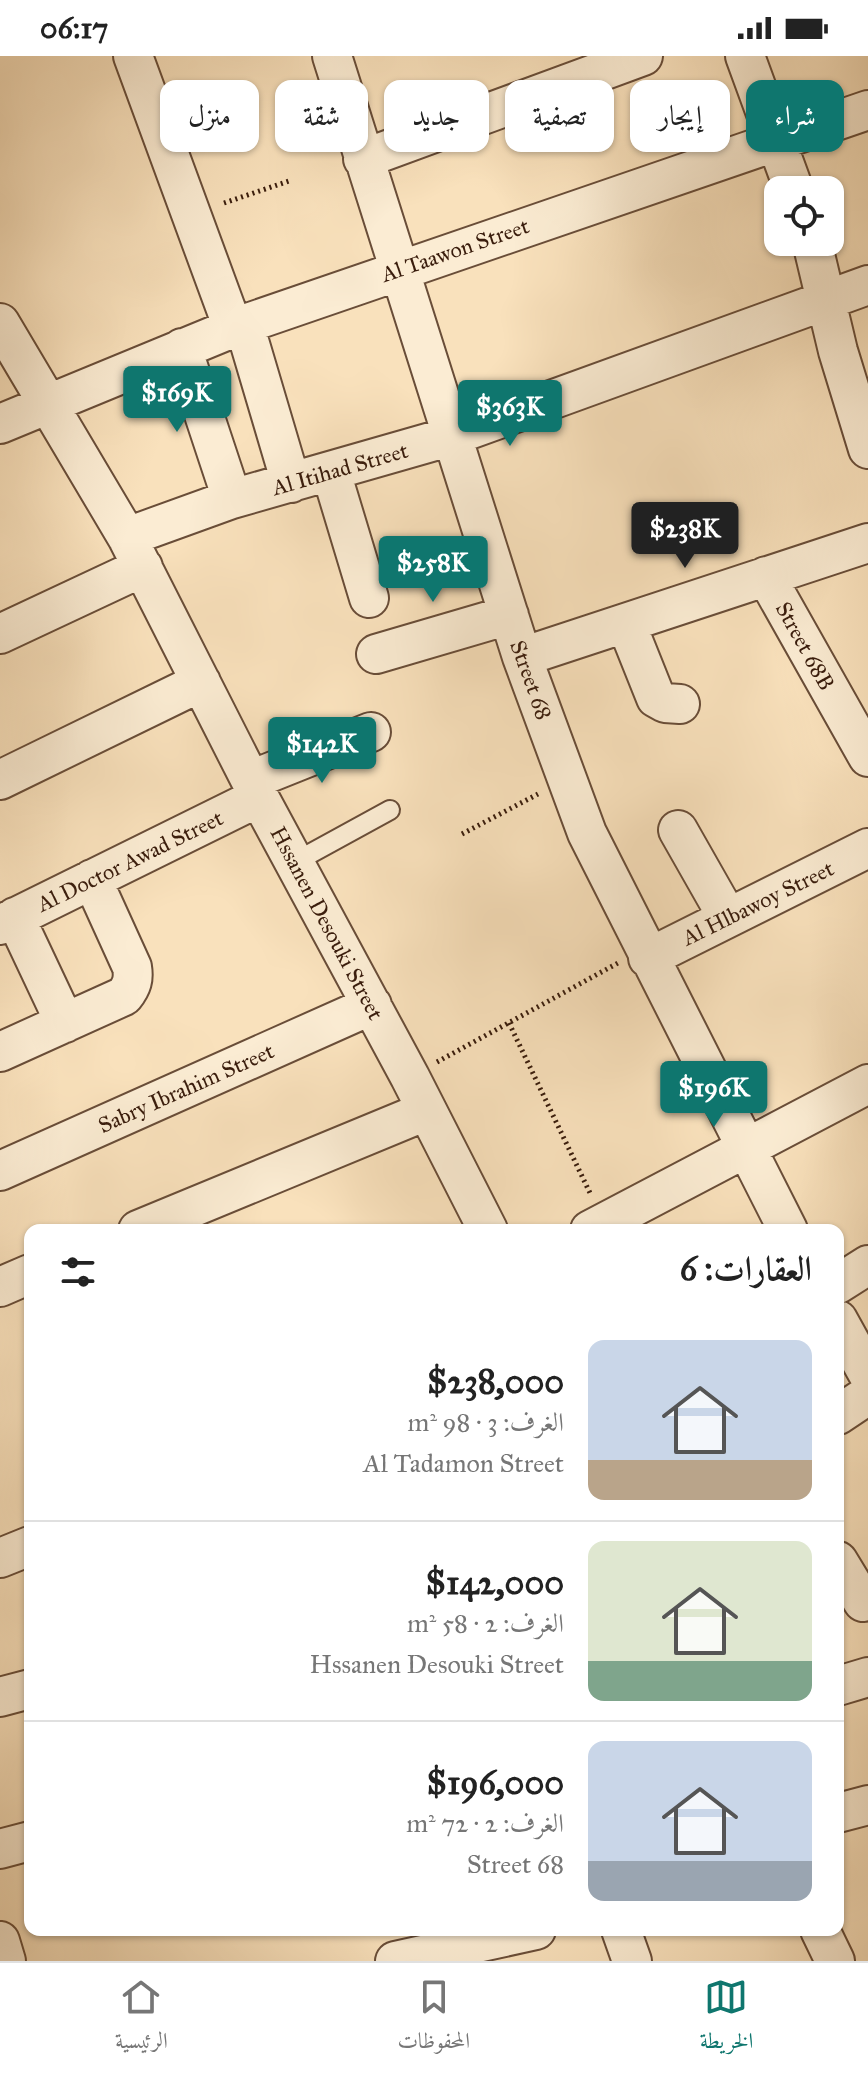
<!DOCTYPE html>
<html lang="ar">
<meta charset="utf-8">
<style>
:root{--surface:#fff;--page:#f6f6f6;--text:#222;--muted:#767676;--line:#e0e0e0;--accent:#0f766e}
body{margin:0;font-family:"IM FELL Great Primer",Amiri,serif;background:var(--page);color:var(--text);direction:rtl;height:100vh;display:flex;flex-direction:column;font-size:30px;white-space:nowrap}
*{box-sizing:border-box;margin:0}
p{font-size:26px;color:var(--muted)}
.icon{flex:none;width:44px;height:44px;fill:none;stroke:currentColor;stroke-width:2;stroke-linecap:round;stroke-linejoin:round}
.map{position:relative;flex:1;overflow:hidden;direction:ltr}
.side{position:absolute;left:24px;top:1168px;width:820px;height:712px;display:flex;flex-direction:column;background:var(--surface);border-radius:16px;box-shadow:0 2px 6px #0004;direction:rtl}
.side>*{flex:none}
.top-card{position:absolute;left:24px;top:24px;width:820px;height:72px;direction:rtl;display:flex;gap:16px}
.buttons{position:absolute;left:764px;top:120px;display:grid;gap:16px}
.buttons a{display:grid;place-items:center;width:80px;height:80px;border-radius:16px;background:var(--surface);box-shadow:0 2px 6px #0004;font-size:40px}
.price{position:absolute;translate:-50% -68px;padding:0 18px;border-radius:8px;background:var(--accent);color:#fff;font-size:26px;line-height:52px;filter:drop-shadow(0 2px 4px #0008)}
.price::after{content:'';position:absolute;left:50%;top:48px;width:24px;height:18px;margin-left:-12px;background:inherit;clip-path:polygon(0 0,100% 0,50% 100%)}
.price.on{background:#222;color:#fff}
ul{padding:0;list-style:none}
li{display:flex;align-items:center;gap:24px;height:200px;padding:0 32px}
li+li{border-top:2px solid var(--line)}
li span{display:grid;place-items:center;flex:none;width:224px;height:160px;border-radius:16px;color:#555}
li>.icon{margin-inline-start:auto}
span .icon{width:96px;height:96px;fill:#fffc;stroke-width:1}
li b{font-size:34px}
h2{display:flex;justify-content:space-between;align-items:center;height:96px;padding:0 32px;font-size:34px}
.tag{padding:0 28px;border-radius:16px;background:var(--surface);box-shadow:0 2px 6px #0004;font-size:28px;line-height:72px}
.tag.on{background:var(--accent);color:#fff}
.status{display:flex;justify-content:space-between;align-items:center;height:56px;padding:0 40px;background:var(--surface);direction:ltr}
.status svg{height:22px;fill:currentColor}
.tabs{display:flex;justify-content:space-around;align-items:center;height:112px;border-top:2px solid var(--line);background:var(--surface);font-size:22px;color:var(--muted)}
.tabs a{display:grid;justify-items:center;gap:4px}
.tabs .on{color:var(--accent)}
.map>svg:first-child{display:block}
.lines{fill:none;stroke-linecap:round;stroke-linejoin:round}
.service-casing{stroke:#694d38;stroke-width:22}
.minor-casing{stroke:#694d38;stroke-width:42}
.path{stroke:#391c0c;stroke-width:5;stroke-dasharray:2 4;stroke-linecap:butt}
.service{stroke:#fbecd3;stroke-width:18}
.minor{stroke:#fbecd3;stroke-width:38}
.labels{text-anchor:middle;dominant-baseline:central;stroke-width:8;stroke-linejoin:round;paint-order:stroke}
.street-label{font-size:22px;fill:#391c0c;stroke:#fbecd3}
</style>
<div class="status"><b>06:17</b><svg viewBox="0 0 49 12"><path d="M0 12V9h3v3zM5 12V6h3v6zM10 12V3h3v9zM15 12V0h3v12zM26 1h20v11H26zM47 4h2v5h-2z"/></svg></div>
<div class="map">
<svg width="868" height="1905" viewBox="0 0 868 1905">
<rect width="100%" height="100%" fill="#f9e1bc"/>
<filter id="stains"><feTurbulence type="fractalNoise" baseFrequency=".0025" numOctaves="4"/><feColorMatrix values="0 0 0 0 .2 0 0 0 0 .09 0 0 0 0 .02 0 0 0 .5 -.17"/></filter>
<radialGradient id="worn" r=".72"><stop offset=".6" stop-color="#630" stop-opacity="0"/><stop offset="1" stop-color="#630" stop-opacity=".3"/></radialGradient>
<g class="lines">
<defs>
<path id="service" d="M295 806 390 754"/>
<path id="minor" d="M133 0 233 272
M332 0 522 601 587 777 788 1174
M745 0 794 134
M363 103 643 0
M812 186 838 295 868 393
M0 267 127 481 259 741 410 1021 488 1174
M244 268 291 427
M182 292 232 443
M0 368 233 272 868 54
M331 416 369 542
M127 481 232 443 452 380 868 229
M766 520 868 701
M626 567 656 642 665 647 680 648
M0 578 143 511
M376 598 509 559
M522 601 868 487
M0 724 201 626
M251 724 371 676
M678 774 728 862
M15 861 65 967
M0 869 259 741
M648 902 868 792
M0 996 124 940C132 930 134 923 132 911L92 823
M0 1115 372 949
M138 1174 426 1055
M590 1174 868 1028
M838 1228 868 1209
M0 1231 30 1218
M838 1264 868 1318
M838 1359 868 1339
M0 1502 30 1490
M838 1505 863 1546
M838 1630 868 1621
M0 1641 30 1633
M838 1757 868 1749
M0 1793 30 1785
M621 1874 632 1905
M820 1874 835 1905
M0 1885 6 1905
M395 1905 536 1874"/>
</defs>
<use href="#service" class="service-casing"/>
<use href="#minor" class="minor-casing"/>
<path class="path" d="M224 147 292 124
M462 778 538 738
M509 967 590 1137
M437 1006 618 907"/>
<use href="#service" class="service"/>
<use href="#minor" class="minor"/>
</g>
<g class="labels">
<g class="street-label">
<text transform="translate(455 194) rotate(-19)">Al Taawon Street</text>
<text transform="translate(340 413) rotate(-16)">Al Itihad Street</text>
<text transform="translate(805 590) rotate(61)">Street 68B</text>
<text transform="translate(531 624) rotate(70)">Street 68</text>
<text transform="translate(130 805) rotate(-26)">Al Doctor Awad Street</text>
<text transform="translate(758 847) rotate(-26)">Al Hlbawoy Street</text>
<text transform="translate(327 867) rotate(62)">Hssanen Desouki Street</text>
<text transform="translate(186 1032) rotate(-24)">Sabry Ibrahim Street</text>
</g>
</g>
<rect width="100%" height="100%" filter="url(#stains)"/>
<rect width="100%" height="100%" fill="url(#worn)"/>
</svg>
<div class="buttons">
<a><svg class="icon" aria-label="locate" viewBox="0 0 24 24"><circle cx="12" cy="12" r="6"/><path d="M12 2v4M12 18v4M2 12h4M18 12h4"/></svg></a>
</div>
<b class="price" style="left:177px;top:378px">$169K</b>
<b class="price" style="left:510px;top:392px">$363K</b>
<b class="price on" style="left:685px;top:514px">$238K</b>
<b class="price" style="left:433px;top:548px">$258K</b>
<b class="price" style="left:322px;top:729px">$142K</b>
<b class="price" style="left:714px;top:1073px">$196K</b>
<div class="top-card">
<a class="tag on">شراء</a>
<a class="tag">إيجار</a>
<a class="tag">تصفية</a>
<a class="tag">جديد</a>
<a class="tag">شقة</a>
<a class="tag">منزل</a>
</div>
<section class="side">
<h2>العقارات: 6<svg class="icon" aria-label="filters" viewBox="0 0 24 24"><path d="M4 7h16M4 17h16"/><circle cx="9" cy="7" r="2"/><circle cx="15" cy="17" r="2"/></svg></h2>
<ul>
<li><span style="background:linear-gradient(#c9d6e8 75%,#b9a48a 0)"><svg class="icon" aria-label="home" viewBox="0 0 24 24"><path d="M3 11l9-7 9 7M6 9v11h12V9"/></svg></span><div><b>$238,000</b><p>الغرف: 3 · 98 m²</p><p>Al Tadamon Street</p></div></li>
<li><span style="background:linear-gradient(#dfe7d0 75%,#7fa58c 0)"><svg class="icon" aria-label="home" viewBox="0 0 24 24"><path d="M3 11l9-7 9 7M6 9v11h12V9"/></svg></span><div><b>$142,000</b><p>الغرف: 2 · 58 m²</p><p>Hssanen Desouki Street</p></div></li>
<li><span style="background:linear-gradient(#c9d6e8 75%,#9aa5b1 0)"><svg class="icon" aria-label="home" viewBox="0 0 24 24"><path d="M3 11l9-7 9 7M6 9v11h12V9"/></svg></span><div><b>$196,000</b><p>الغرف: 2 · 72 m²</p><p>Street 68</p></div></li>
</ul>
</section>
</div>
<nav class="tabs">
<a class="on"><svg class="icon" aria-label="map" viewBox="0 0 24 24"><path d="M3 6l6-2 6 2 6-2v14l-6 2-6-2-6 2zM9 4v14M15 6v14"/></svg>الخريطة</a>
<a><svg class="icon" aria-label="saved" viewBox="0 0 24 24"><path d="M7 4h10v16l-5-4-5 4z"/></svg>المحفوظات</a>
<a><svg class="icon" aria-label="home" viewBox="0 0 24 24"><path d="M3 11l9-7 9 7M6 9v11h12V9"/></svg>الرئيسية</a>
</nav>
